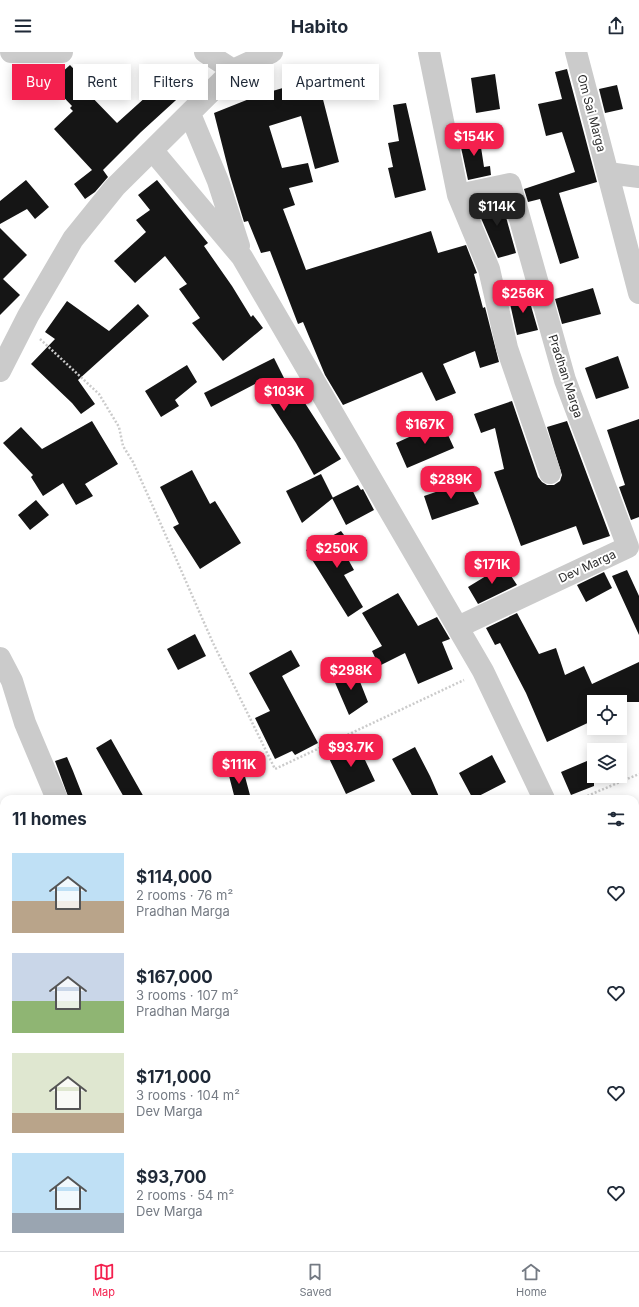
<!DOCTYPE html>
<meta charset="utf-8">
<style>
:root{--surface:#fff;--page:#f6f6f7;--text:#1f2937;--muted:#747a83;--line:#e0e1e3;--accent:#f4204e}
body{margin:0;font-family:Inter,sans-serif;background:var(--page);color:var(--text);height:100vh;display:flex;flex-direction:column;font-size:15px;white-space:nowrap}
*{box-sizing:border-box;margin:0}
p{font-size:13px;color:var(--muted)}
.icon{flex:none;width:22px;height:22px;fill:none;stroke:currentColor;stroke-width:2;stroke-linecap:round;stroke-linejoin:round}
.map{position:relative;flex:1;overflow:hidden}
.side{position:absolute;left:0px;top:743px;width:639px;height:456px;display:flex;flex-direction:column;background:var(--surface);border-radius:12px 12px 0 0;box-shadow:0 2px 10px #0003}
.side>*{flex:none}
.guide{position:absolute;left:12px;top:12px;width:400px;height:36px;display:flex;gap:8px}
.buttons{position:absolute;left:587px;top:643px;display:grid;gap:8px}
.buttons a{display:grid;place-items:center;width:40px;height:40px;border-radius:0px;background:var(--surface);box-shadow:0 2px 10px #0003;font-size:20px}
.price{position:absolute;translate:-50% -34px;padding:0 9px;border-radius:8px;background:var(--accent);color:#fff;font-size:13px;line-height:26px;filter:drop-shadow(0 1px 2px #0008)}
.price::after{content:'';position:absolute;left:50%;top:24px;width:12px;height:9px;margin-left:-6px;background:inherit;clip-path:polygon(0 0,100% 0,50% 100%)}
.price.current{background:#222;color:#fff}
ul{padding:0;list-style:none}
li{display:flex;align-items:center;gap:12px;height:100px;padding:0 12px}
li span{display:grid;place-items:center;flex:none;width:112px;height:80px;border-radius:0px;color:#555}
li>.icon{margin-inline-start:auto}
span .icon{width:48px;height:48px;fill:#fffc;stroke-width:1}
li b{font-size:17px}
h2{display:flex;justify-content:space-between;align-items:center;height:48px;padding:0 12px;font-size:17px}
.tag{padding:0 14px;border-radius:0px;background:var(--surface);box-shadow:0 2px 10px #0003;font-size:14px;line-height:36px}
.tag.current{background:var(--accent);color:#fff}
header{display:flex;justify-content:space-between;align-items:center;height:52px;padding:0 12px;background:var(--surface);font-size:18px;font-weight:700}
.dock{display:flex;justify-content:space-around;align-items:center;height:56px;border-top:1px solid var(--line);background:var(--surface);font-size:11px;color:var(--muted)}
.dock a{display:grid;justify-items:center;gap:2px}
.dock .current{color:var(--accent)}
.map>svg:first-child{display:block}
.building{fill:#151515}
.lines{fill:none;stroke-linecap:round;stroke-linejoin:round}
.path{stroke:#cbcbcb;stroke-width:2.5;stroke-dasharray:2 2;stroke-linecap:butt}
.street{stroke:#cbcbcb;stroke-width:22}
.labels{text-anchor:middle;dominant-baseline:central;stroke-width:4;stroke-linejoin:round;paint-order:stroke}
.street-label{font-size:12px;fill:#2e2e2e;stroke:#fff}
</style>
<header><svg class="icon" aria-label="menu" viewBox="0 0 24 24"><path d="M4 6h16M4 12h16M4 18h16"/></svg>Habito<svg class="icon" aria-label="share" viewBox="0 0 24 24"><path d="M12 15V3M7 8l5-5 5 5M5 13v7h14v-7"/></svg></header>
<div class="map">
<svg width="639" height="1199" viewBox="0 0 639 1199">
<rect width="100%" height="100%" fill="#fff"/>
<path class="building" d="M70 13 90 34 85 38 117 71 178 16 182 20 187 16 198 28 141 80 103 118 108 125 95 140 85 147 74 132 92 118 54 77 73 59 70 56 72 54 50 31Z
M567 17 597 130 559 141 579 206 560 212 540 147 528 150 524 137 575 120 562 80 546 84 538 52 562 47 555 20Z
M495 22 500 57 476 61 471 26Z
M317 24 339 110 315 117 301 64 269 74 282 116 308 111 313 130 289 136 295 153 283 157 306 218 431 179 438 201 466 193 477 221 474 222 483 256 485 255 499 310 480 316 475 299 443 312 456 341 436 349 422 320 343 353 325 323 303 270 298 272 270 199 261 201 248 169 244 170 230 124 214 61 259 43 293 33 292 31Z
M617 33 623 57 605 61 599 37Z
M406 51 426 138 395 146 388 116 393 115 388 91 399 89 393 53Z
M479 82 484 115 490 114 491 123 468 128 459 86Z
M26 128 49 155 35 167 27 157 0 172V149Z
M157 128 208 191 204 194 232 234 251 265 253 263 263 276 223 309 192 271 200 266 179 237 187 232 165 204 135 231 114 209 146 180 136 168 150 158 138 143Z
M501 147 516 201 498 206 475 152Z
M0 176 27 203 3 227 20 243 0 263Z
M593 236 601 262 562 272 555 247Z
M527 240 538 278 517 283 509 247Z
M67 249 109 279 138 252 149 264 78 328 95 352 81 362 72 351 31 312 55 287 45 280Z
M618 304 629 336 596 347 585 316Z
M274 306 288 334 292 331 341 407 314 423 296 391 257 331 211 355 204 341Z
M187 313 197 330 175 348 179 354 161 365 145 339Z
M512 349 538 425 542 430 547 433H554L560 429 562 423 547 375 567 369 610 484 583 493 576 474 521 494 494 420 504 417 495 376 481 381 474 362Z
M639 367V465L631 468 619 435 625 433 607 378Z
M92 369 118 412 85 432 93 444 76 453 63 431 43 444 31 425 33 423 3 391 21 375 42 397Z
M442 370 454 396 407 416 396 391Z
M192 418 210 452 215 449 241 491 200 517 173 475 179 472 160 435Z
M321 422 333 446 302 471 286 439Z
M468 429 479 452 432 468 424 444Z
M358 433 361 438 363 437 374 458 346 473 332 446Z
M36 448 49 463 30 478 18 463Z
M341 479 359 503 349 509 354 518 344 523 363 555 348 565 306 498Z
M504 513 517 533 478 552 468 535Z
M627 518 639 544V583L612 524Z
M604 520 612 536 586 550 577 533Z
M398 541 418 574 437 565 450 587 442 590 453 617 418 632 405 601 379 614 372 599 382 594 362 561Z
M517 561 539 602 556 596 565 623 584 614 592 632 639 610V650H594V668L547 690 526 641 500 591 495 593 486 576Z
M195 582 206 604 178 618 167 597Z
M291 598 300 614 282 624 318 691 295 703 292 699 275 707 255 666 270 659 249 621Z
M355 617 368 650 349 663 333 626Z
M111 687 145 747H125L96 696Z
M356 689 375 729 346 742 327 702Z
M415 695 430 724 440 747H414L392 707Z
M492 703 506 730 473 747 459 721Z
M67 705 73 719 84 747H69L55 709Z
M594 706V734L571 743 561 720Z
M243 717 251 747H235L228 720Z"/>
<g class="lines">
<path class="path" d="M40 287 99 342 119 375 123 394 133 410 159 468 213 591 275 717 464 628
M580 747 639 722"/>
<path class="street" d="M11 0H62
M205 0 233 18
M429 0 458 143 489 217 507 296 550 421
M576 0 639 241
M190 62 218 129 239 194
M153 99 242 205 483 619 544 747
M608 121 639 125
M0 319 28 264 73 187 115 135 233 18 272 0
M458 575 628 495 565 328 510 132 458 143
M0 606 12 629 25 671 57 747
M635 989 639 1001
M635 1135 639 1136
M343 1195 344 1199
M546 1195 547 1199
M294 1199 310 1195"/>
</g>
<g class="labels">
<g class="street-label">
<text transform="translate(592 61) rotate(75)">Om Sai Marga</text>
<text transform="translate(566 324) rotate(72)">Pradhan Marga</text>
<text transform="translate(587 514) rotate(-25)">Dev Marga</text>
</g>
</g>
</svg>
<div class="buttons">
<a><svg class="icon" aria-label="locate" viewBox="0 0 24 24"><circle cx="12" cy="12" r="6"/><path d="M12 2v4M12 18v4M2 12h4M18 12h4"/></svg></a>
<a><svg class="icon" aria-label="layers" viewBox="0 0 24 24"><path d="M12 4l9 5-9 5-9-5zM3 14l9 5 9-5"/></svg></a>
</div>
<b class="price" style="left:474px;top:105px">$154K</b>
<b class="price current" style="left:497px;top:175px">$114K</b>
<b class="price" style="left:523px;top:262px">$256K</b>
<b class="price" style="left:284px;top:360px">$103K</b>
<b class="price" style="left:425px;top:393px">$167K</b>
<b class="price" style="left:451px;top:448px">$289K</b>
<b class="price" style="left:337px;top:517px">$250K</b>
<b class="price" style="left:492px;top:533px">$171K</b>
<b class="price" style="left:351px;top:639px">$298K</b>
<b class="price" style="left:351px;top:716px">$93.7K</b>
<b class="price" style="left:239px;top:733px">$111K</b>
<div class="guide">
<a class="tag current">Buy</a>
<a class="tag">Rent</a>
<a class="tag">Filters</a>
<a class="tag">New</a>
<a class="tag">Apartment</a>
</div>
<section class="side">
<h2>11 homes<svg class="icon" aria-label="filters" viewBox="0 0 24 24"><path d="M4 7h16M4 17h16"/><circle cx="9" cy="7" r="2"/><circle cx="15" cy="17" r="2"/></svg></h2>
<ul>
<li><span style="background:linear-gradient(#bfe0f5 60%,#b9a48a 0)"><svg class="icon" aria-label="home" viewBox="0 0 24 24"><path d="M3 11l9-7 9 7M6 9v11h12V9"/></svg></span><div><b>$114,000</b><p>2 rooms · 76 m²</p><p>Pradhan Marga</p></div><svg class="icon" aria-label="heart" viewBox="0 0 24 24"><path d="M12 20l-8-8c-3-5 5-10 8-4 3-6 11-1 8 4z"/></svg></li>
<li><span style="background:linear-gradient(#c9d6e8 60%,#8fb573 0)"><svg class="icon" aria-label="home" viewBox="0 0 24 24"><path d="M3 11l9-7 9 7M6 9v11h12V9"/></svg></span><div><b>$167,000</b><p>3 rooms · 107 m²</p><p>Pradhan Marga</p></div><svg class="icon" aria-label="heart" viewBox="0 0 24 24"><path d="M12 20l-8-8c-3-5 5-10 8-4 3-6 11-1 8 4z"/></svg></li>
<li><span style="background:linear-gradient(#dfe7d0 75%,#b9a48a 0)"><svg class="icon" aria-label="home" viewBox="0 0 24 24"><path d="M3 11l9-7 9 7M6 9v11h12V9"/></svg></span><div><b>$171,000</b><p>3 rooms · 104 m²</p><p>Dev Marga</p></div><svg class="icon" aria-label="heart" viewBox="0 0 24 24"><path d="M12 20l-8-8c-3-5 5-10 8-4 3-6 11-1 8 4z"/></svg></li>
<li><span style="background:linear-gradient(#bfe0f5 75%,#9aa5b1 0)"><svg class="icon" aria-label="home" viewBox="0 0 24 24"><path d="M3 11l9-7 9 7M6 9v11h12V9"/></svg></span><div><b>$93,700</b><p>2 rooms · 54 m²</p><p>Dev Marga</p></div><svg class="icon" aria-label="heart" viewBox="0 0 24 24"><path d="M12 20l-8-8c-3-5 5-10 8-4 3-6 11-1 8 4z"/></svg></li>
</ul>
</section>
</div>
<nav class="dock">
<a class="current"><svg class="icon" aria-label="map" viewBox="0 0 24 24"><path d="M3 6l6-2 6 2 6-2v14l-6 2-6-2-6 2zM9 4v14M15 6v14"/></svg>Map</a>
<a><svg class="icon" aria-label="saved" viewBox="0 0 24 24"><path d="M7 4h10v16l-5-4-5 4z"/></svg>Saved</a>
<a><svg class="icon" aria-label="home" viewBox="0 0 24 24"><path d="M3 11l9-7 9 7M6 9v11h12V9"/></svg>Home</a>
</nav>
